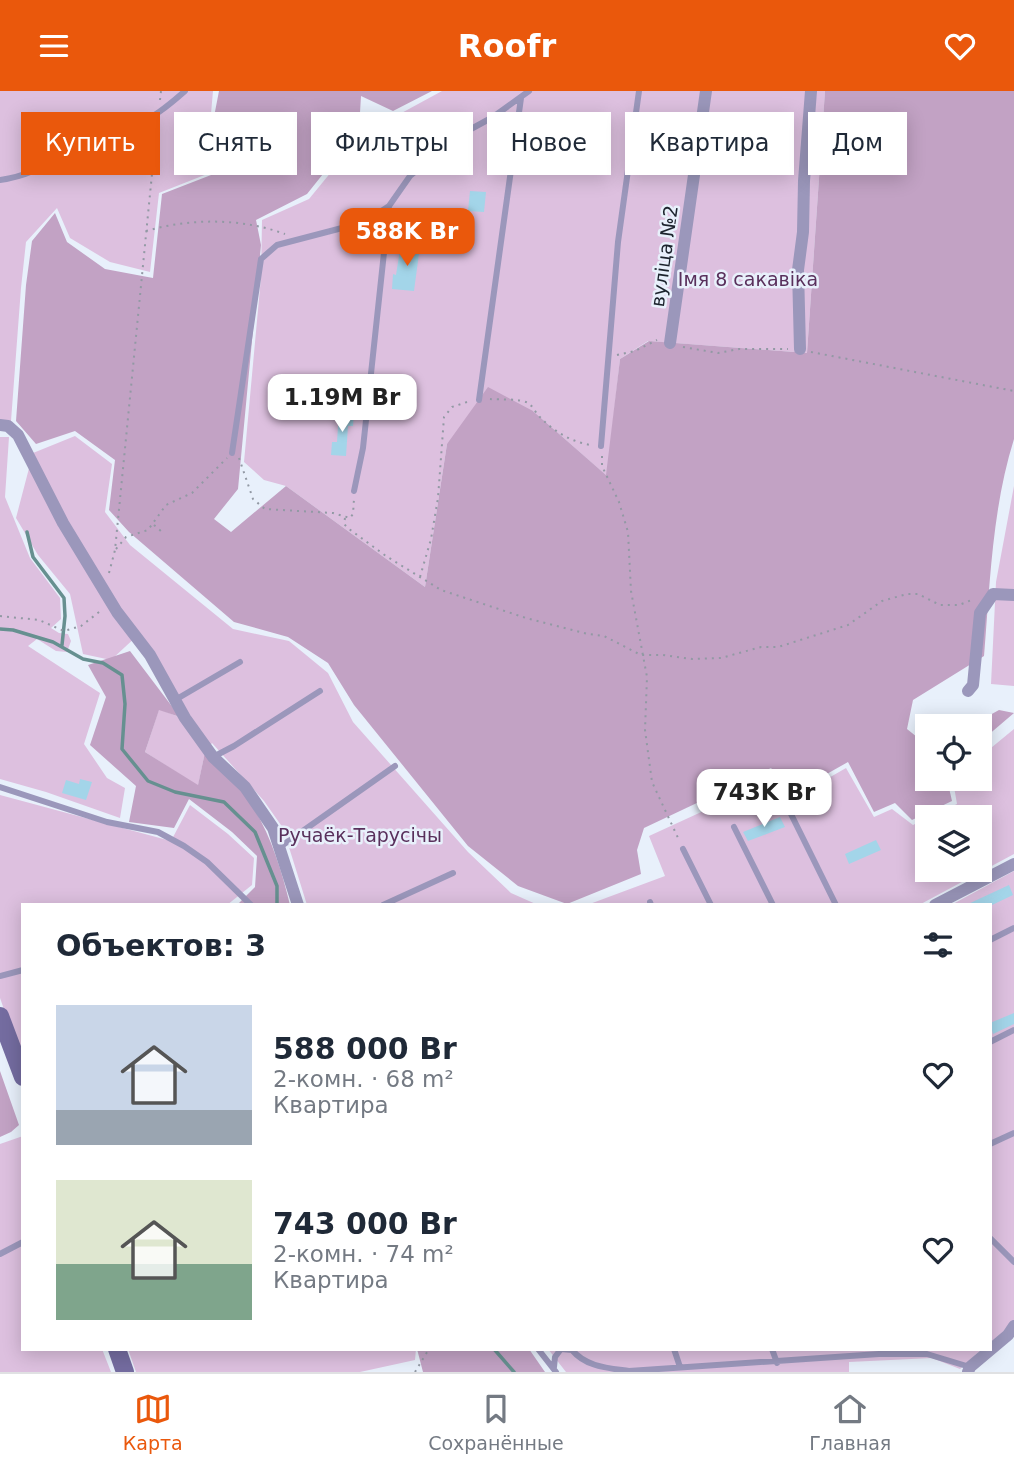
<!DOCTYPE html>
<html lang="ru">
<meta charset="utf-8">
<style>
:root{--surface:#fff;--page:#f2f2f3;--text:#1f2937;--muted:#747a83;--line:#e0e1e3;--accent:#ea580c}
body{margin:0;font-family:"DejaVu Sans",sans-serif;background:var(--page);color:var(--text);height:100vh;display:flex;flex-direction:column;font-size:26px;white-space:nowrap}
*{box-sizing:border-box;margin:0}
p{font-size:23px;color:var(--muted)}
.icon{flex:none;width:38px;height:38px;fill:none;stroke:currentColor;stroke-width:2;stroke-linecap:round;stroke-linejoin:round}
.map{position:relative;flex:1;overflow:hidden}
.details{position:absolute;left:21px;top:812px;width:971px;height:448px;display:flex;flex-direction:column;background:var(--surface);border-radius:0px;box-shadow:0 4px 18px #0003}
.details>*{flex:none}
.banner{position:absolute;left:21px;top:21px;width:973px;height:63px;display:flex;gap:14px}
.tools{position:absolute;left:915px;top:623px;display:grid;gap:14px}
.tools a{display:grid;place-items:center;width:77px;height:77px;border-radius:0px;background:var(--surface);box-shadow:0 4px 18px #0003;font-size:35px}
.price{position:absolute;translate:-50% -60px;padding:0 16px;border-radius:14px;background:#fff;color:#222;font-size:23px;line-height:46px;filter:drop-shadow(0 2px 4px #0008)}
.price::after{content:'';position:absolute;left:50%;top:42px;width:21px;height:16px;margin-left:-10px;background:inherit;clip-path:polygon(0 0,100% 0,50% 100%)}
.price.current{background:var(--accent);color:#fff}
ul{padding:0;list-style:none}
li{display:flex;align-items:center;gap:21px;height:175px;padding:0 35px}
li span{display:grid;place-items:center;flex:none;width:196px;height:140px;border-radius:0px;color:#555}
li>.icon{margin-inline-start:auto}
span .icon{width:84px;height:84px;fill:#fffc;stroke-width:1}
li b{font-size:30px}
h2{display:flex;justify-content:space-between;align-items:center;height:84px;padding:0 35px;font-size:30px}
.tag{padding:0 24px;border-radius:0px;background:var(--surface);box-shadow:0 4px 18px #0003;font-size:24px;line-height:63px}
.tag.current{background:var(--accent);color:#fff}
header{display:flex;justify-content:space-between;align-items:center;height:91px;padding:0 35px;background:var(--accent);color:#fff;font-size:32px;font-weight:600}
.tabs{display:flex;justify-content:space-around;align-items:center;height:98px;border-top:2px solid var(--line);background:var(--surface);font-size:19px;color:var(--muted)}
.tabs a{display:grid;justify-items:center;gap:4px}
.tabs .current{color:var(--accent)}
.map>svg:first-child{display:block}
.green{fill:#ddc0df}
.forest{fill:#c2a2c4}
.lines{fill:none;stroke-linecap:round;stroke-linejoin:round}
.stream{stroke:#669090;stroke-width:3.5}
.building{fill:#a3d5e9}
.path{stroke:#9299a4;stroke-width:2;stroke-dasharray:2 5;stroke-linecap:butt}
.lane{stroke:#9b97bb;stroke-width:6}
.street{stroke:#9b97bb;stroke-width:12}
.secondary{stroke:#746ca0;stroke-width:18}
.labels{text-anchor:middle;dominant-baseline:central;stroke-width:5;stroke-linejoin:round;paint-order:stroke}
.street-label{font-size:19px;fill:#1c232d;stroke:#e8f0fb}
.park-label{font-size:19px;fill:#59305c;stroke:#e8f0fb}
</style>
<header><svg class="icon" aria-label="menu" viewBox="0 0 24 24"><path d="M4 6h16M4 12h16M4 18h16"/></svg>Roofr<svg class="icon" aria-label="heart" viewBox="0 0 24 24"><path d="M12 20l-8-8c-3-5 5-10 8-4 3-6 11-1 8 4z"/></svg></header>
<div class="map">
<svg width="1014" height="1281" viewBox="0 0 1014 1281">
<rect width="100%" height="100%" fill="#e8f0fb"/>
<path class="green" d="M0 0H213L210 34 242 36 240 70 159 102 150 181 110 171 70 147 57 117 26 151 21 197 11 330 0 329Z
M442 0H825L807 262 648 250 620 268 607 385 533 320 447 353 425 496 286 395 264 389 244 371 261 186 262 129 309 108 368 36 396 25Z
M75 345 112 373 105 421 130 454 233 538 289 550 328 582 353 631 468 761 511 802 538 814H307L283 737 264 710 212 652 205 661 198 695 145 661 159 618 179 626 139 543 111 569 83 563 70 503 38 464 16 427 33 362Z
M0 346H9L5 406 30 467 60 507 61 528 51 537 59 542 68 543 71 550 67 561 56 560 37 548 28 555 100 602 84 653 107 687 125 697 120 727 46 701 0 688Z
M1014 395V595L991 593 996 491Z
M1014 638V763L919 814H587L665 785 649 745 773 688 792 708 846 677 874 726 892 718 913 734 927 727 928 779H980V726H930L957 713 953 690 980 688V666Z
M0 704 171 750 190 714 228 743 254 767 252 794 227 814H23V972L0 907Z
M1014 780V1246H997L991 1251 990 814H951Z
M23 1045V1258H102L111 1281H0V1053Z
M128 1258H416L415 1269 360 1281H136Z
M548 1258H982L960 1278 932 1267 849 1271V1281H566Z"/>
<path class="forest" d="M219 0H432L393 20 361 5 359 38 307 103 256 129 261 154 238 398 214 428 231 441 286 395 425 496 447 353 488 296 533 320 606 384 620 268 649 250 807 262 825 0H1014V348C992 418 990 493 984 565L913 609 907 638 927 654 928 688H947L952 710 912 729 895 712 874 721 848 671 793 702 771 677 644 737 637 759 641 783 567 813 518 795 468 755 354 614 328 572 288 546 234 531 129 441 109 419 115 369 75 340 36 353 16 330 26 194 32 150 55 122 67 151 105 178 153 187 162 103 242 72 247 32 213 31Z
M130 560 180 626 159 619 145 661 198 694 205 661C217 675 232 687 243 702 267 732 281 776 290 814H237L255 796 257 765 232 741 189 708 174 737 129 731 136 695 90 654 106 606 88 574Z
M999 619 1014 622 980 651V635H970Z
M0 980 19 1034 11 1041 0 1046Z
M417 1258H529L545 1281H423Z"/>
<g class="lines">
<path class="stream" d="M27 441 33 466 64 507 65 525 62 554
M0 538 13 539 53 551 83 568 103 572 122 584 125 613 122 658 148 690 175 701 224 711 255 741 277 795V814
M494 1258 514 1281"/>
</g>
<path class="building" d="M470 100 486 101 484 121 468 120Z
M401 152 420 155 414 200 392 198 393 183 396 184Z
M339 321 354 322 353 335H348L346 365 331 364 332 351H337Z
M80 688 92 691 86 709 62 702 66 689 79 693Z
M780 726 785 736 748 750 743 741Z
M876 749 881 759 849 773 845 763Z
M1009 794 1013 804 992 814H966Z
M1014 922V933L993 943 990 932Z"/>
<g class="lines">
<path class="path" d="M160 9 161 0
M146 140C191 127 241 127 285 143
M683 256 718 262 739 258H788
M811 261 1014 300
M617 264 635 260 657 249
M490 308C501 309 519 307 528 312 533 315 535 321 539 325 553 340 571 351 591 354
M602 365V375L619 411 628 441 631 500 647 586 645 639 652 691 679 749
M239 367 253 408 265 418 333 422 350 427 353 423 354 408
M345 427 344 433 349 438 386 465 441 499 526 527 588 543 604 545 641 564H663L692 568 721 567 761 556H778L848 534 882 510 907 503H918L940 514H959L974 508
M154 434 162 441
M116 458 126 446 148 439 166 414 192 402 227 367
M109 482 115 459 157 32
M420 486 431 448 438 407 444 326 452 316 470 310
M0 525 39 529 64 540 81 535 103 518
M415 1281 429 1258"/>
<path class="lane" d="M0 89C31 85 53 70 80 56 96 47 114 43 131 36 152 28 168 15 185 0
M479 309 521 7
M601 355 618 151 639 0
M232 362 261 168 277 154 365 131 389 115 410 85 460 44 493 26 529 0
M354 400 363 357 389 115
M175 609 240 571
M213 666 234 655 320 600
M0 696 107 731 158 741 184 755 207 771 251 814
M786 713 836 814
M734 736 773 814
M280 756 395 675
M683 758 711 814
M650 811 651 814
M383 814 453 782
M990 849 1014 837
M0 885 23 879
M990 951 1014 939
M990 1053 1014 1042
M990 1147 1014 1171
M0 1163 23 1151
M538 1258 556 1281
M674 1258 680 1276
M772 1258 777 1272
M554 1276 555 1266 561 1258 572 1259C586 1276 608 1277 629 1280L879 1263H927L970 1276"/>
<path class="street" d="M670 252 706 0
M800 258 798 179 803 141 804 90 811 0
M0 334 8 335 18 344 63 432 117 521 150 564 185 627 213 666 245 696 273 737 298 814
M968 600 973 594 980 522 993 503 1014 504
M935 814 1014 773
M968 1281 970 1276 1008 1244 1014 1235"/>
<path class="secondary" d="M0 925 23 986
M117 1258 125 1281"/>
</g>
<g class="labels">
<g class="street-label">
<text transform="translate(664 165) rotate(-82)">вуліца №2</text>
</g>
<g class="park-label">
<text x="748" y="188">Імя 8 сакавіка</text>
<text x="360" y="744">Ручаёк-Тарусічы</text>
</g>
</g>
</svg>
<div class="tools">
<a><svg class="icon" aria-label="locate" viewBox="0 0 24 24"><circle cx="12" cy="12" r="6"/><path d="M12 2v4M12 18v4M2 12h4M18 12h4"/></svg></a>
<a><svg class="icon" aria-label="layers" viewBox="0 0 24 24"><path d="M12 4l9 5-9 5-9-5zM3 14l9 5 9-5"/></svg></a>
</div>
<b class="price current" style="left:407px;top:177px">588K Br</b>
<b class="price" style="left:342px;top:343px">1.19M Br</b>
<b class="price" style="left:764px;top:738px">743K Br</b>
<div class="banner">
<a class="tag current">Купить</a>
<a class="tag">Снять</a>
<a class="tag">Фильтры</a>
<a class="tag">Новое</a>
<a class="tag">Квартира</a>
<a class="tag">Дом</a>
</div>
<section class="details">
<h2>Объектов: 3<svg class="icon" aria-label="filters" viewBox="0 0 24 24"><path d="M4 7h16M4 17h16"/><circle cx="9" cy="7" r="2"/><circle cx="15" cy="17" r="2"/></svg></h2>
<ul>
<li><span style="background:linear-gradient(#c9d6e8 75%,#9aa5b1 0)"><svg class="icon" aria-label="home" viewBox="0 0 24 24"><path d="M3 11l9-7 9 7M6 9v11h12V9"/></svg></span><div><b>588 000 Br</b><p>2-комн. · 68 m²</p><p>Квартира</p></div><svg class="icon" aria-label="heart" viewBox="0 0 24 24"><path d="M12 20l-8-8c-3-5 5-10 8-4 3-6 11-1 8 4z"/></svg></li>
<li><span style="background:linear-gradient(#dfe7d0 60%,#7fa58c 0)"><svg class="icon" aria-label="home" viewBox="0 0 24 24"><path d="M3 11l9-7 9 7M6 9v11h12V9"/></svg></span><div><b>743 000 Br</b><p>2-комн. · 74 m²</p><p>Квартира</p></div><svg class="icon" aria-label="heart" viewBox="0 0 24 24"><path d="M12 20l-8-8c-3-5 5-10 8-4 3-6 11-1 8 4z"/></svg></li>
</ul>
</section>
</div>
<nav class="tabs">
<a class="current"><svg class="icon" aria-label="map" viewBox="0 0 24 24"><path d="M3 6l6-2 6 2 6-2v14l-6 2-6-2-6 2zM9 4v14M15 6v14"/></svg>Карта</a>
<a><svg class="icon" aria-label="saved" viewBox="0 0 24 24"><path d="M7 4h10v16l-5-4-5 4z"/></svg>Сохранённые</a>
<a><svg class="icon" aria-label="home" viewBox="0 0 24 24"><path d="M3 11l9-7 9 7M6 9v11h12V9"/></svg>Главная</a>
</nav>
